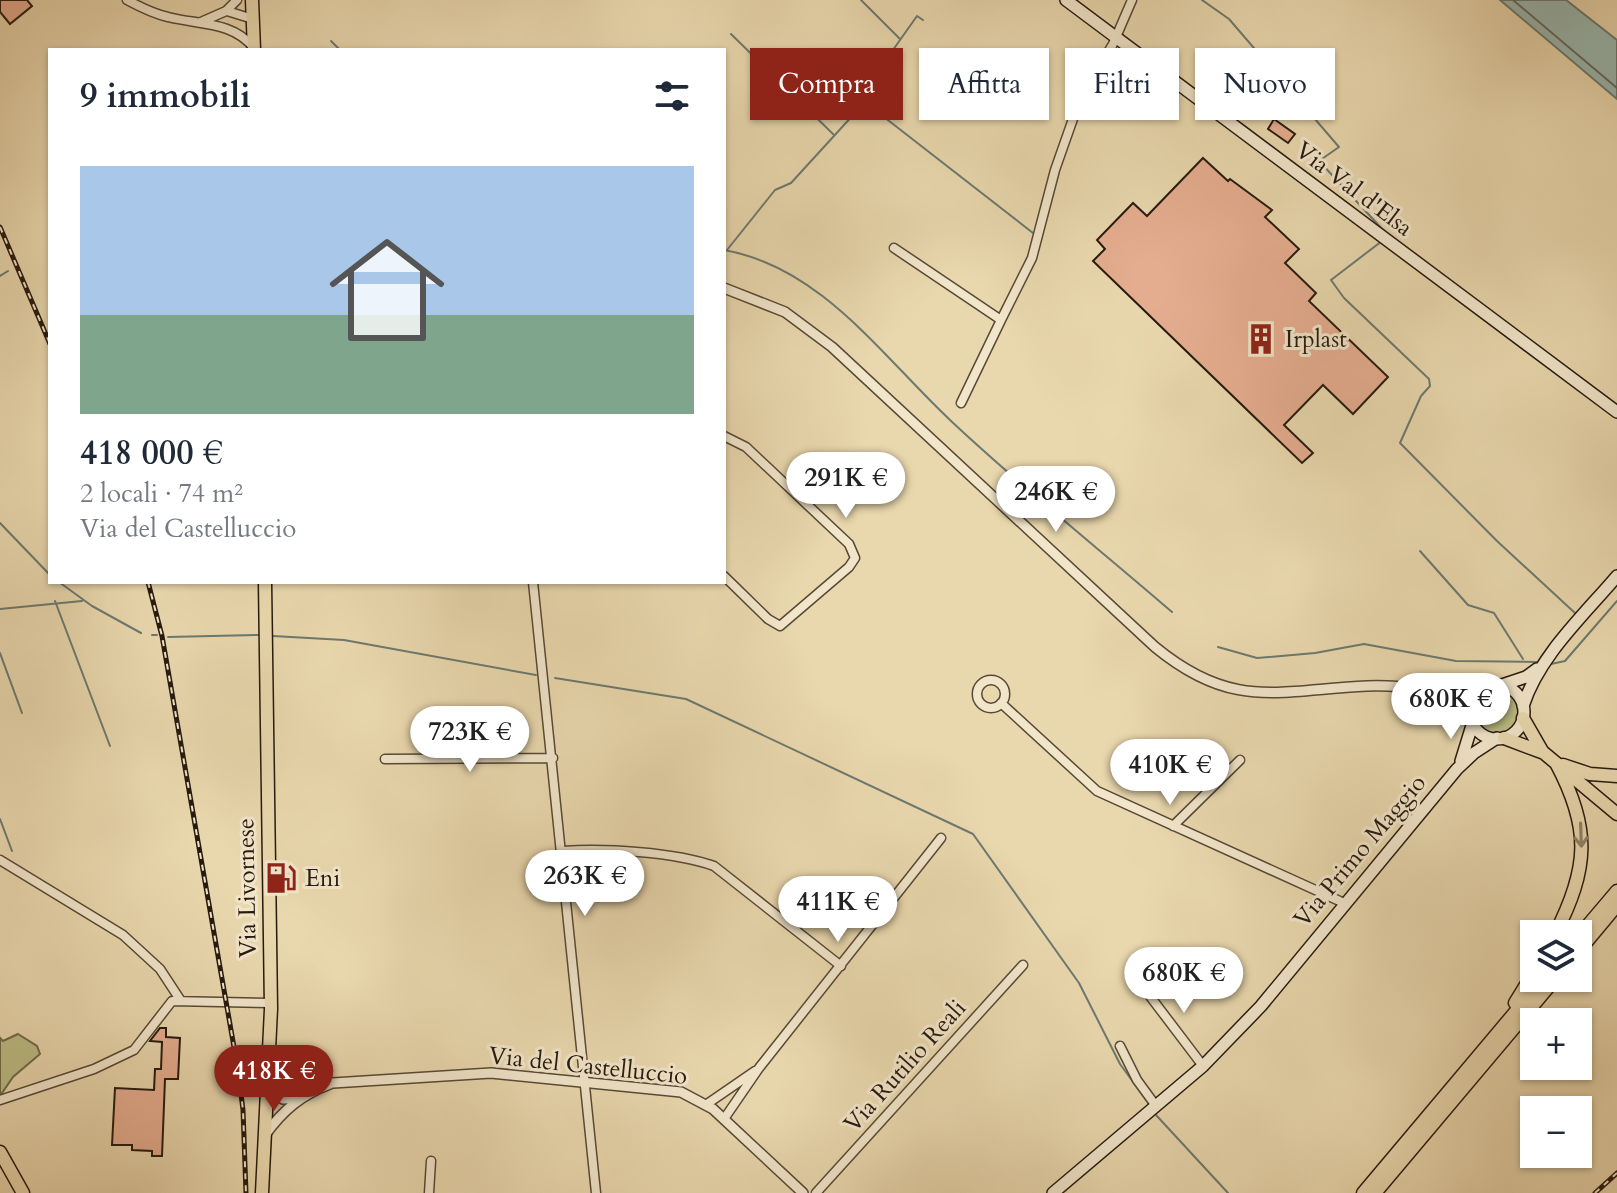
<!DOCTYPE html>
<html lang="it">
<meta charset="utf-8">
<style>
:root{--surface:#fff;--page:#f2f2f3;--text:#1f2937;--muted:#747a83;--line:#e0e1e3;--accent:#8f2418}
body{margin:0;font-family:Cardo,serif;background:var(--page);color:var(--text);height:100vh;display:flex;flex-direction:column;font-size:30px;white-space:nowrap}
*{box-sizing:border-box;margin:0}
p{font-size:26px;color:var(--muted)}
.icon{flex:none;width:44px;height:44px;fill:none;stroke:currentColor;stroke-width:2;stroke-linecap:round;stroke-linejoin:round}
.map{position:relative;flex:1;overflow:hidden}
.side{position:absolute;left:48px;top:48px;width:678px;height:536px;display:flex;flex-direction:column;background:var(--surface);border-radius:0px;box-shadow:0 2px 6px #0004}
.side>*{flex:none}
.top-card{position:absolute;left:750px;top:48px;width:746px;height:72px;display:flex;gap:16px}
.buttons{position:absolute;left:1520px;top:920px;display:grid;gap:16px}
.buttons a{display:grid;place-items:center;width:72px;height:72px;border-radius:0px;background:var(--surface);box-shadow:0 2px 6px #0004;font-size:40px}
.price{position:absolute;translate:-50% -68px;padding:0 18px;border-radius:28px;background:#fff;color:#222;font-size:26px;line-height:52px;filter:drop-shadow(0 2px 4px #0008)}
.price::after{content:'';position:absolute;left:50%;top:48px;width:24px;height:18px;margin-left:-12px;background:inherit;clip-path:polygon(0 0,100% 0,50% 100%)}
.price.on{background:var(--accent);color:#fff}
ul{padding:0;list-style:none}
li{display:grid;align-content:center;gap:16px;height:424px;padding:0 32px}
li+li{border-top:2px solid var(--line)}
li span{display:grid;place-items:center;height:248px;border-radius:0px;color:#555}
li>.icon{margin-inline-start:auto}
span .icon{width:144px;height:144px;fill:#fffc;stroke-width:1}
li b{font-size:34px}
h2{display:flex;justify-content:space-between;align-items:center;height:96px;padding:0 32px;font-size:34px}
.tag{padding:0 28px;border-radius:0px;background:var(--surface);box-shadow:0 2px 6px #0004;font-size:28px;line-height:72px}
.tag.on{background:var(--accent);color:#fff}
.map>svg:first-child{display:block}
.green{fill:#bcbd85;stroke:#716c4a;stroke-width:2}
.water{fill:#99b8b1;stroke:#6b7970;stroke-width:2}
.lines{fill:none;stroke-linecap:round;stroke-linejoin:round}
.shore{stroke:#606960;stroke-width:2}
.stream{stroke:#6b7970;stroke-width:2}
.building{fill:#e5ad8f;stroke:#261a0e;stroke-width:2}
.minor-casing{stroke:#574936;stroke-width:11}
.tertiary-casing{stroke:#574936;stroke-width:12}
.secondary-casing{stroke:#261a0e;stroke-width:14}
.primary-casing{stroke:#261a0e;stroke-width:15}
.trunk-casing{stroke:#261a0e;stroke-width:15}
.minor{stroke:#f1e5ca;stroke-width:8}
.tertiary{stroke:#f1e5ca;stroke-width:9}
.secondary{stroke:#f1e5ca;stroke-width:11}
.primary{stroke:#e9d7ad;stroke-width:12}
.trunk{stroke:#e9d7ad;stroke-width:12}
.rail-casing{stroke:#261a0e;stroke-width:5}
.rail{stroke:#f1e5ca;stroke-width:2;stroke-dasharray:6;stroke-linecap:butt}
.oneway{stroke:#918265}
.labels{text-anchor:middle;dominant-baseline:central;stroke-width:6;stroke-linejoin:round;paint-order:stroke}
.street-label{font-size:24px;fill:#261a0e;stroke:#f1e5ca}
.poi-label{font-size:24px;fill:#261a0e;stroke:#f1e5ca;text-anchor:start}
</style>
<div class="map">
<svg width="1617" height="1193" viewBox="0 0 1617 1193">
<rect width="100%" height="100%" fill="#e9d7ad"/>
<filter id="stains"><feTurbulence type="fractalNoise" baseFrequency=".0025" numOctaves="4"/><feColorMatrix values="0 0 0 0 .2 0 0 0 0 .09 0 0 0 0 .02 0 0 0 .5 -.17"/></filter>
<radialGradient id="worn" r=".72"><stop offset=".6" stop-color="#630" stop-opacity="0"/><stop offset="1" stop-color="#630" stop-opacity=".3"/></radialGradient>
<path class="green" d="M1475 712a22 22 0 1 1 44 0a22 22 0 1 1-44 0Z
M18 1034 37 1046 40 1054 13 1077 0 1096V1038L3 1041Z"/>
<path class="water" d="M1500 0H1566L1617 40V99Z"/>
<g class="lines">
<path class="shore" d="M1513 0 1617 88"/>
<path class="stream" d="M861 0 900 39
M1202 0 1229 19 1339 147 1319 161 1385 232
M731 34 833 134
M331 41 340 50
M866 103 1033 233
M1382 241 1331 280 1344 298 1429 379 1430 386 1421 396 1400 443 1497 541 1575 613
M724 250C821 267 882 356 950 420 1021 487 1098 548 1172 612
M727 250 775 190 791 183 865 102 888 57 917 16 923 20
M0 276 8 271
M0 523 50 575
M1420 551 1468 605 1494 613 1523 659
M59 582 92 606 141 633
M55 601 110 746
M0 609 82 601
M152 635H157
M273 636 344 640 536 675
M168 637 259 635
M1218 647 1257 658 1315 653 1364 644 1456 661 1537 662
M0 653 22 713
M1551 664 1565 661 1617 601
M555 678 686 699 973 834 1079 983 1120 1064 1149 1104
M0 819 12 851
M1156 1115 1228 1193"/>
</g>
<path class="building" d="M0 0H27L32 6 10 24 0 12Z
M1274 119 1295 134 1288 143 1268 129Z
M1203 158 1228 181 1230 179 1272 210 1265 217 1299 249 1285 263 1316 293 1309 301 1388 377 1353 414 1323 385 1284 425 1313 453 1302 463 1093 261 1105 249 1097 240 1133 203 1147 216Z
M160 1028H166V1037L180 1038 178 1079H165L162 1156H152V1151L132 1150V1145H112L115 1088 154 1090 155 1069H161L162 1042 150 1041Z"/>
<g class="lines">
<defs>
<path id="minor" d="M127 0C140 7 154 14 168 17 199 25 232 21 254 48
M227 11 253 19
M201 22 226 11 237 0
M894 248 1001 320 1032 258 1055 170 1074 116 1086 89 1113 44 1132 0
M961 403 1001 320
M724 436 746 447 849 544 855 558 849 567 780 626 768 619 724 576
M533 582 596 1193
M977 694a14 14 0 1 1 28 0a14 14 0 1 1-28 0Z
M1001 703 1097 791 1344 903
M385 759 553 758
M1173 826 1240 760
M563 851C604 848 675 852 714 866L841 966
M0 860 123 935 160 969 181 1001
M1140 983 1203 1066
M1120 1046 1137 1080 1156 1106
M0 1100 94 1069 134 1050 172 1001 271 1003
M707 1104 755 1071
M724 1119 759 1068 941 838
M429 1193 431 1161
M816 1193 1023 965"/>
<path id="tertiary" d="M724 288 785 312 832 347 1155 647C1233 711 1278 690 1367 686 1404 684 1441 692 1478 693
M1434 694 1471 714
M270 1047 286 1070 300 1078
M299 1098 283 1099 268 1087 300 1078 333 1083 491 1073 681 1092 713 1109 803 1193
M265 1135C283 1110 301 1095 330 1084"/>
<path id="secondary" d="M1066 0 1617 412
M1502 685 1526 677 1537 669
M1470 712a27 27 0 1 1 54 0a27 27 0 1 1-54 0Z
M1523 706C1539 656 1584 615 1617 576
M1461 761 1473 722
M1053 1193 1203 1066 1261 1006 1457 769 1474 753 1497 738"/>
<path id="primary" d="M252 0 254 50
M0 1152 23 1193
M262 1193 271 1009 265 582"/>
<path id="trunk" d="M1523 718 1542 751
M1504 738 1544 753 1617 814
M1563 765 1590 774 1617 776
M1555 934C1589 868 1591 828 1556 763
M1578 937 1617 891
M1578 952 1617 905
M1515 1003 1534 972
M1363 1193 1544 978
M1375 1193 1556 978"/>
</defs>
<use href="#minor" class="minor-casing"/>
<use href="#tertiary" class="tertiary-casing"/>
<use href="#secondary" class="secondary-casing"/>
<use href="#primary" class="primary-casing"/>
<use href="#trunk" class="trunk-casing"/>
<use href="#minor" class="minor"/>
<use href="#tertiary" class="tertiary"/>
<use href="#secondary" class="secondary"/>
<use href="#primary" class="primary"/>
<use href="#trunk" class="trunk"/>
<defs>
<path id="rail" d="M0 227 50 344
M148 582 162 636 238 1070 243 1110 246 1193
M1595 1193 1617 1173"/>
</defs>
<use href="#rail" class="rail-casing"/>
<use href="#rail" class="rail"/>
</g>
<defs><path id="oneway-shaft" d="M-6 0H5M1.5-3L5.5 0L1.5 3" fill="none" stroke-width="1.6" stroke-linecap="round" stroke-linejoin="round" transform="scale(2)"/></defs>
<use class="oneway" href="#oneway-shaft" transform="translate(1581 835) rotate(88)"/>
<defs>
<symbol id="building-bare" viewBox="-9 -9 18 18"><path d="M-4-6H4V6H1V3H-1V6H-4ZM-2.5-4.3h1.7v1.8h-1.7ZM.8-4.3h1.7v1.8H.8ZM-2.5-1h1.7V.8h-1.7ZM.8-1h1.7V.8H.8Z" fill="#8f2418" stroke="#f1e5ca" stroke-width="2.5" paint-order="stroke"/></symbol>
<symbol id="fuel-bare" viewBox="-9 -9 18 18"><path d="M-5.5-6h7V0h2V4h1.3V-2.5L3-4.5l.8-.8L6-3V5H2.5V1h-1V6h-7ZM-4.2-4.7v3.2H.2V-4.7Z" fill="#8f2418" stroke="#f1e5ca" stroke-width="2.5" paint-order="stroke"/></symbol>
</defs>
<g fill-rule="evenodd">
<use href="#building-bare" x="1239" y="317" width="44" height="44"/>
<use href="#fuel-bare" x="259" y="856" width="44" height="44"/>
</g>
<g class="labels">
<g class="street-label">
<text transform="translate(1354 189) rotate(37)">Via Val d'Elsa</text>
<text transform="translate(1360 851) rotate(-50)">Via Primo Maggio</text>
<text transform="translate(247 888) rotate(-91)">Via Livornese</text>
<text transform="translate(588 1066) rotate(6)">Via del Castelluccio</text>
<text transform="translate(905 1066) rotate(-48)">Via Rutilio Reali</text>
</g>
<g class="poi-label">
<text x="1285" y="339">Irplast</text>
<text x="305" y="878">Eni</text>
</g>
</g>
<rect width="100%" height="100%" filter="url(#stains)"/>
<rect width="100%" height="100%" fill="url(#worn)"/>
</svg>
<div class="buttons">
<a><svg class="icon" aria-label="layers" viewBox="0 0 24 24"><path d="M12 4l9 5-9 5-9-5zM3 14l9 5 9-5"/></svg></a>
<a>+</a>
<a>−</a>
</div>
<b class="price" style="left:846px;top:520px">291K €</b>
<b class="price" style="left:1056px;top:534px">246K €</b>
<b class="price" style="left:1451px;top:741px">680K €</b>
<b class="price" style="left:470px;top:774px">723K €</b>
<b class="price" style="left:1170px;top:807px">410K €</b>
<b class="price" style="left:585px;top:918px">263K €</b>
<b class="price" style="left:838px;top:944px">411K €</b>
<b class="price" style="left:1184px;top:1015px">680K €</b>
<b class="price on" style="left:274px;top:1113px">418K €</b>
<div class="top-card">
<a class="tag on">Compra</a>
<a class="tag">Affitta</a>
<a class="tag">Filtri</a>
<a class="tag">Nuovo</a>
</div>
<section class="side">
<h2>9 immobili<svg class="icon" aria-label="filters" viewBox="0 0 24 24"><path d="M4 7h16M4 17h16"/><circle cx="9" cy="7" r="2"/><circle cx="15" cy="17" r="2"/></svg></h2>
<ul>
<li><span style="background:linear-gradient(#a9c7e8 60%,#7fa58c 0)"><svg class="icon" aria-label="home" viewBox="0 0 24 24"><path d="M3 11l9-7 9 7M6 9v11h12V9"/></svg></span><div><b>418 000 €</b><p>2 locali · 74 m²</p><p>Via del Castelluccio</p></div></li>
</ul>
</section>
</div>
